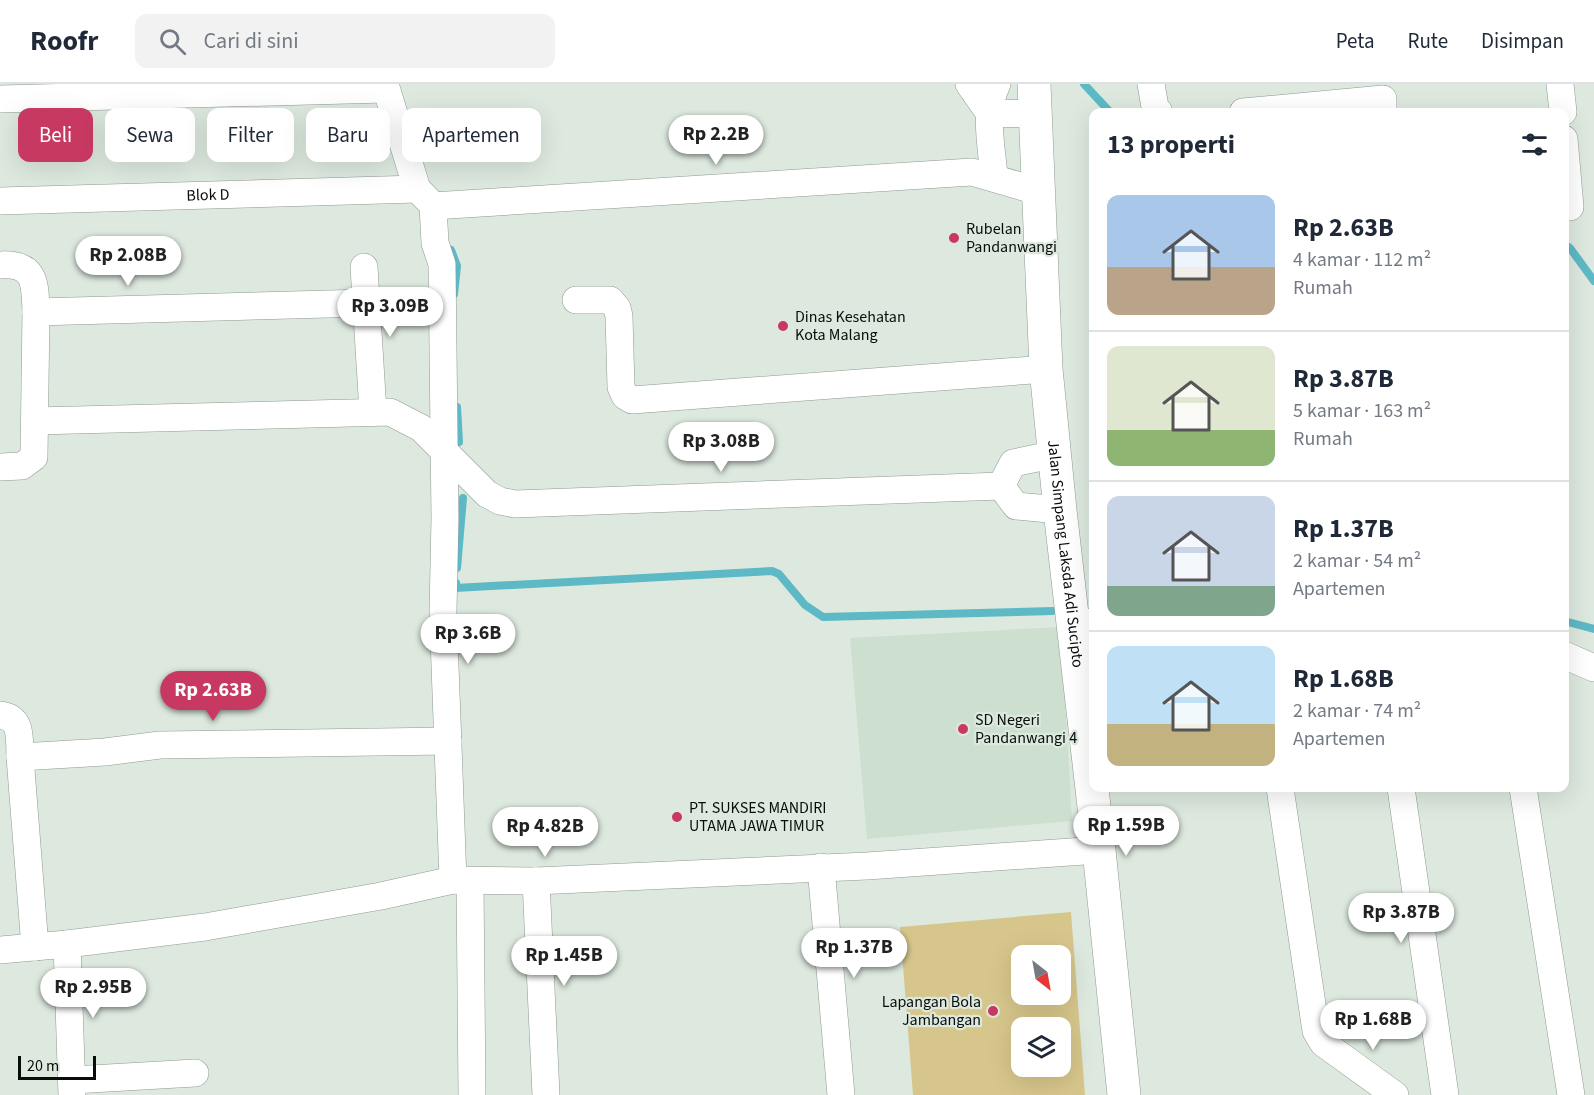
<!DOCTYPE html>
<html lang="id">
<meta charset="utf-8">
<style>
:root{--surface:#fff;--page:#f2f2f3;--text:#1f2937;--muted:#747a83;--line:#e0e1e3;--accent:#c73960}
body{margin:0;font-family:"Source Sans 3",sans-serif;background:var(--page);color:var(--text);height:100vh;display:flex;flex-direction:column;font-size:22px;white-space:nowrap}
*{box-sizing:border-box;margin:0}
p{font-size:20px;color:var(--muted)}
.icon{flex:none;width:33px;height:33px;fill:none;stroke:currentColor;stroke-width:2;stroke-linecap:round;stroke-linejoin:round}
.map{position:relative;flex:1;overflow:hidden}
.details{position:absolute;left:1089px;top:24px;width:480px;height:684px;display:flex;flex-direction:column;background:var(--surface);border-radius:12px;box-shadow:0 6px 24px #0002}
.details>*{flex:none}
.guide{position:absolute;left:18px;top:24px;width:570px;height:54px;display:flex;gap:12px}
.needle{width:39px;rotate:149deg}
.buttons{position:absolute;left:1011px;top:861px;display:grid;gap:12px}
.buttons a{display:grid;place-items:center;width:60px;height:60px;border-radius:12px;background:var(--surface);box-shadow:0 6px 24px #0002;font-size:30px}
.scale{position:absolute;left:18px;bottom:15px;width:78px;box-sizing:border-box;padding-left:6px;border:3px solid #090d0a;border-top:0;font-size:16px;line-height:21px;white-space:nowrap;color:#090d0a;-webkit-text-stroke:4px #dde9df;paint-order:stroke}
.price{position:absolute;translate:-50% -51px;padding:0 14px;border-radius:21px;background:#fff;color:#222;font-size:20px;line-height:39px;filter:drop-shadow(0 2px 3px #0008)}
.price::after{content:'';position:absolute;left:50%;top:36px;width:18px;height:14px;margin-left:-9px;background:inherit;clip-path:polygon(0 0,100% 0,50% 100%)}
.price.active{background:var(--accent);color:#fff}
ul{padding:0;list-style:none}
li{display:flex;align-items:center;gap:18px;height:150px;padding:0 18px}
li+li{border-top:2px solid var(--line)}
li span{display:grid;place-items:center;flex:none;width:168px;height:120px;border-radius:12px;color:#555}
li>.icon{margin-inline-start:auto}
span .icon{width:72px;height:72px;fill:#fffc;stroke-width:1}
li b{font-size:26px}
h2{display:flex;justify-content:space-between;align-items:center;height:72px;padding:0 18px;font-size:26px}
.pill{padding:0 21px;border-radius:12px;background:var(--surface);box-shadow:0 6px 24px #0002;font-size:21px;line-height:54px}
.pill.active{background:var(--accent);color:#fff}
header{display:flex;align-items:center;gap:36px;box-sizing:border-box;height:84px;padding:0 30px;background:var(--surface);border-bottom:2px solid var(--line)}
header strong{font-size:28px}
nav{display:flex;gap:33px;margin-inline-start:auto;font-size:21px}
.search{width:420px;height:54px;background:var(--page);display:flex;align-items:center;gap:15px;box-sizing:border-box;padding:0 21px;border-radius:12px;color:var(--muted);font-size:22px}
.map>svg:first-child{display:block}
.built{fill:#cde0d0}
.green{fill:#d7c68c;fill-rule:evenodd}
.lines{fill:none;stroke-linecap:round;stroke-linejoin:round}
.stream{stroke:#5db9c6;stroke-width:8}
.minor-casing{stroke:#8e9990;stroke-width:28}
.tertiary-casing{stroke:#8e9990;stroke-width:34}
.minor{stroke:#fff;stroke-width:27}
.tertiary{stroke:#fff;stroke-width:33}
.poi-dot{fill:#c73960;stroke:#dde9df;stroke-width:2}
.labels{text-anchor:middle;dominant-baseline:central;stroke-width:4.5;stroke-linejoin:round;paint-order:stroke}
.street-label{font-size:16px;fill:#090d0a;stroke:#dde9df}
.poi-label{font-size:16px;fill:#090d0a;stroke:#dde9df;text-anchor:start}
</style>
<header>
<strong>Roofr</strong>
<div class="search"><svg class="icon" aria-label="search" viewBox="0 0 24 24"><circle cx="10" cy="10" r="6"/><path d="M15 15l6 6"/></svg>Cari di sini</div>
<nav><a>Peta</a><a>Rute</a><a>Disimpan</a></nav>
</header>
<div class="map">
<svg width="1594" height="1011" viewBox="0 0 1594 1011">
<rect width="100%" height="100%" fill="#dde9df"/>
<path class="built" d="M1061 543 1072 737 867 755 850 554Z"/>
<path class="green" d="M1071 828 1085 1011H913L900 843ZM1022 872H1060V910H1022ZM1022 944H1060V982H1022Z"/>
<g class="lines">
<path class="stream" d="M1084 0 1110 28
M1564 160 1570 164 1594 197
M451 166 457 182 454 210
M457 323 459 358
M457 484 463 414
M456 499 455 504 772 487 779 490 805 521 823 533 1053 527
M1564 537 1594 545"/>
<defs>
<g id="minor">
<path d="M385 0 417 105 428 116"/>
<path d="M969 0 990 30"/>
<path d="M1151 0 1155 23 1159 28"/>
<path d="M1560 0 1563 28"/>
<path d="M0 15 386 5"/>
<path d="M1243 28 1383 15V28"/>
<path d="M990 30 1035 29"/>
<path d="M1564 55 1570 123"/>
<path d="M994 93C992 64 983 27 997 0"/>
<path id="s1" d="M0 117 417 105"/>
<path d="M433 122 435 159 442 180 445 434 443 528 453 796"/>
<path d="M433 122 972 88 1037 107"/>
<path d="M0 181C36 179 35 199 36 228"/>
<path d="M364 183 373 328"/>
<path d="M576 216H610L617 224 619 232 621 303 625 312 632 316 1046 285"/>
<path d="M35 337 390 328 421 344 487 410 500 417 515 420 1001 402"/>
<path d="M0 383 22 382 34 373 36 228 366 219"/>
<path d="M1001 402 1013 379 1056 370"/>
<path d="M1001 402 1016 422 1060 426"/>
<path d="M1072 541 1094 538"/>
<path d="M1564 571 1594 584"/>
<path d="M0 631C23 634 19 654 20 673L105 668 160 661 448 657"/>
<path d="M20 673 35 863"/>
<path d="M1280 704 1316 947 1323 959 1395 1011"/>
<path d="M1401 704 1445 1011"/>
<path d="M1523 704 1571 1011"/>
<path d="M821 783 841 1011"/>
<path d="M470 797 472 1011"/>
<path d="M536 797 546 1011"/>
<path d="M67 860 72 1011"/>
<path d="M0 866 67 860 205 843 381 812 453 796 536 797 867 782 1099 766"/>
<path d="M73 996 195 989"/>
</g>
<g id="tertiary">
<path id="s2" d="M1034 0 1046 285 1060 426 1099 766 1124 1011"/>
</g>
</defs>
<use href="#minor" class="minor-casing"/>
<use href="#tertiary" class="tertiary-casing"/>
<use href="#minor" class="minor"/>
<use href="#tertiary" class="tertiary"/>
</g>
<g class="poi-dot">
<circle cx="954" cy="154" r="6"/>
<circle cx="783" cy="242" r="6"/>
<circle cx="963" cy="645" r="6"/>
<circle cx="677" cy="733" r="6"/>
<circle cx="993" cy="927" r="6"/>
</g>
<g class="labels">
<g class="street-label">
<text stroke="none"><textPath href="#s1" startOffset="208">Blok D</textPath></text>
<text stroke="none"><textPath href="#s2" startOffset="471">Jalan Simpang Laksda Adi Sucipto</textPath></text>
</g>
<g class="poi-label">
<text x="966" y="145">Rubelan<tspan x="966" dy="18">Pandanwangi</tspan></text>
<text x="795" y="233">Dinas Kesehatan<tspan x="795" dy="18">Kota Malang</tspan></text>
<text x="975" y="636">SD Negeri<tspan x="975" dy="18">Pandanwangi 4</tspan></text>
<text x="689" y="724">PT. SUKSES MANDIRI<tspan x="689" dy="18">UTAMA JAWA TIMUR</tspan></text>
<text x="981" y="918" text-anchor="end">Lapangan Bola<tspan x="981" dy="18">Jambangan</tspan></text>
</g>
</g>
</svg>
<div class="buttons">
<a><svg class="needle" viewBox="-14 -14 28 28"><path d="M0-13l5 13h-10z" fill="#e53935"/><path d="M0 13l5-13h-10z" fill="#747a83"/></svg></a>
<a><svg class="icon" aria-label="layers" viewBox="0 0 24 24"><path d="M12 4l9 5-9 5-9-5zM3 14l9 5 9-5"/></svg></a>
</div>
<div class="scale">20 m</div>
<b class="price" style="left:716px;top:82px">Rp 2.2B</b>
<b class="price" style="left:128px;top:203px">Rp 2.08B</b>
<b class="price" style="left:390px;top:254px">Rp 3.09B</b>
<b class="price" style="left:721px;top:389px">Rp 3.08B</b>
<b class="price" style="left:468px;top:581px">Rp 3.6B</b>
<b class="price active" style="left:213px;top:638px">Rp 2.63B</b>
<b class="price" style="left:1126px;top:773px">Rp 1.59B</b>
<b class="price" style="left:545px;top:774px">Rp 4.82B</b>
<b class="price" style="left:1401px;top:860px">Rp 3.87B</b>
<b class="price" style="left:854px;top:895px">Rp 1.37B</b>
<b class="price" style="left:564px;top:903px">Rp 1.45B</b>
<b class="price" style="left:93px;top:935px">Rp 2.95B</b>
<b class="price" style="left:1373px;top:967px">Rp 1.68B</b>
<div class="guide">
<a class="pill active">Beli</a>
<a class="pill">Sewa</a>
<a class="pill">Filter</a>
<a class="pill">Baru</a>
<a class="pill">Apartemen</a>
</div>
<section class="details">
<h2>13 properti<svg class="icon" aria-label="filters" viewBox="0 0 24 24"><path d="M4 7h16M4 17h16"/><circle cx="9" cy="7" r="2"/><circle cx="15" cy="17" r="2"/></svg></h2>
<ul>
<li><span style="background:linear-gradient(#a9c7e8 60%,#b9a48a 0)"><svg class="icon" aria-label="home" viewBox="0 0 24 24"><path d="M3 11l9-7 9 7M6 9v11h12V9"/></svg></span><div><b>Rp 2.63B</b><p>4 kamar · 112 m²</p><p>Rumah</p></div></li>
<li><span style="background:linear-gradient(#dfe7d0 70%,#8fb573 0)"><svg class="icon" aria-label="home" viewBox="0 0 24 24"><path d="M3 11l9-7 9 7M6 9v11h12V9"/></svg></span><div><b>Rp 3.87B</b><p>5 kamar · 163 m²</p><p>Rumah</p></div></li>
<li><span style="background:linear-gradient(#c9d6e8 75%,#7fa58c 0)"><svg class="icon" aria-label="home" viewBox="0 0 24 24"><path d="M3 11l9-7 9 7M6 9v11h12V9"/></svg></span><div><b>Rp 1.37B</b><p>2 kamar · 54 m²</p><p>Apartemen</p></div></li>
<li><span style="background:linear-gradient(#bfe0f5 65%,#c2b280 0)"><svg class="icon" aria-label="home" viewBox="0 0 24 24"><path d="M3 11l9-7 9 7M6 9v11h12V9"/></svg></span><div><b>Rp 1.68B</b><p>2 kamar · 74 m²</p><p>Apartemen</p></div></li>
</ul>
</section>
</div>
